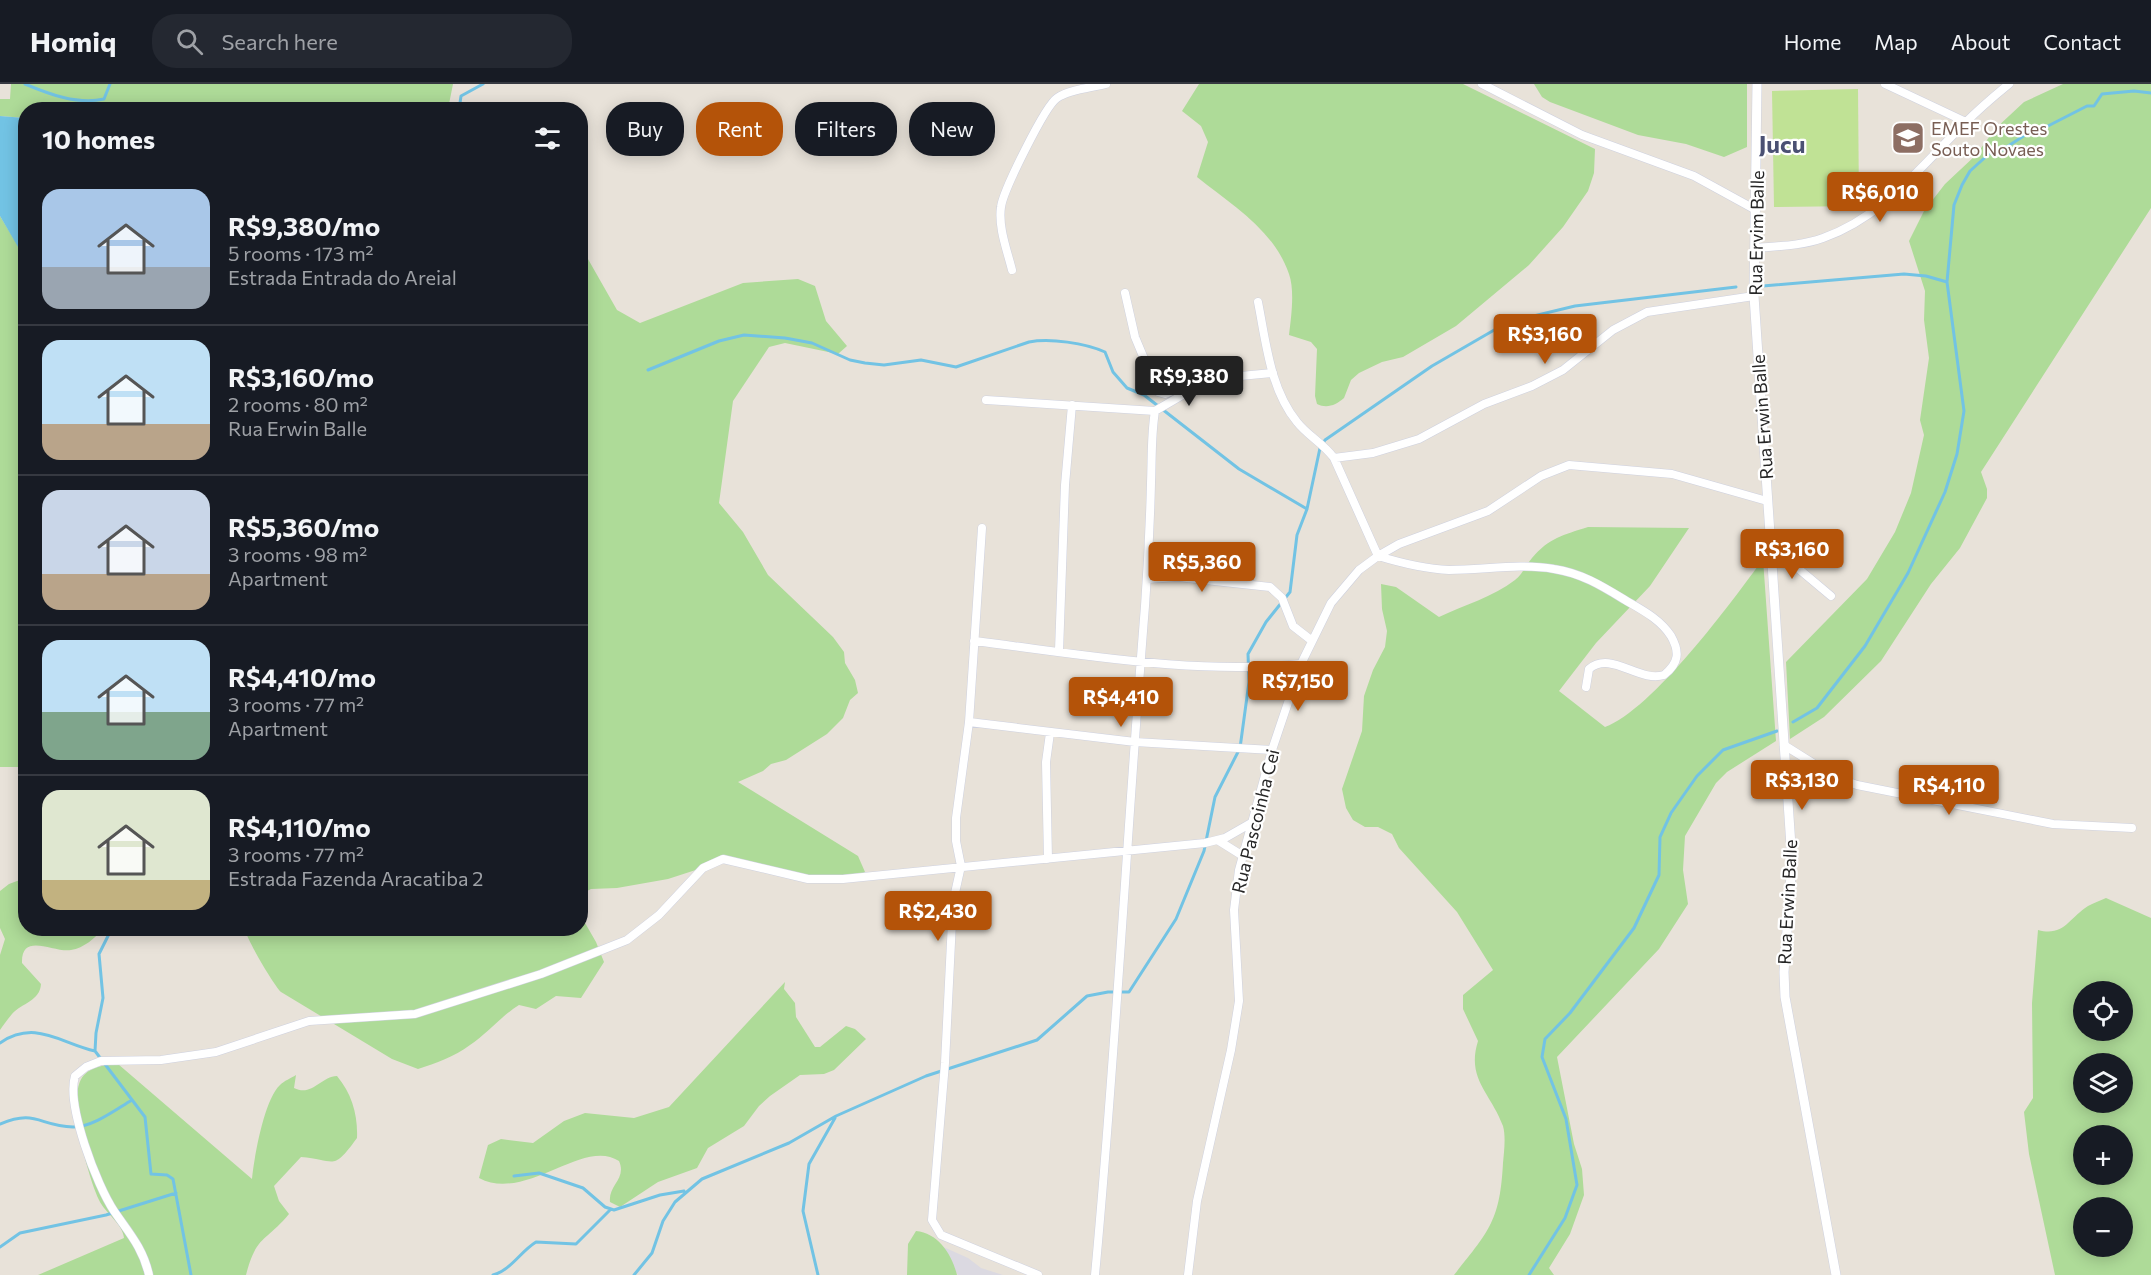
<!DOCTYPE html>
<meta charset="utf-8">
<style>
:root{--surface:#171b24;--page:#242831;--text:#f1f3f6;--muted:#9ea1a6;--line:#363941;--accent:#b45309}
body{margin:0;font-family:Commissioner,sans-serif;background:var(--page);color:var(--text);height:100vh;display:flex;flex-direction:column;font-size:22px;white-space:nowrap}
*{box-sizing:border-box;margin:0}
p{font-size:20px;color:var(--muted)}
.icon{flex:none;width:33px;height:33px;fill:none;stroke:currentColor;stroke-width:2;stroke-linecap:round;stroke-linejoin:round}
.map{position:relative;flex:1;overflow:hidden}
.details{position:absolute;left:18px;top:18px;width:570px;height:834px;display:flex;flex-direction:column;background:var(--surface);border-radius:24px;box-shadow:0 3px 15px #0003}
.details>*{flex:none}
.banner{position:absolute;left:606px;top:18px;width:570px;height:54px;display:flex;gap:12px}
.tools{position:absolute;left:2073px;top:897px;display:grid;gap:12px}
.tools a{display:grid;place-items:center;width:60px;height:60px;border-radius:50%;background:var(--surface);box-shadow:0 3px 15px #0003;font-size:30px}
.price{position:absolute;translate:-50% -51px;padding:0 14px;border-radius:6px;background:var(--accent);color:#fff;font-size:20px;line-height:39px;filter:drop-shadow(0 2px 3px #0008)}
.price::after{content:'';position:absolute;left:50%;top:36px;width:18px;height:14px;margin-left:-9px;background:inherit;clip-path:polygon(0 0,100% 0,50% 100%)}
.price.selected{background:#222;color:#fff}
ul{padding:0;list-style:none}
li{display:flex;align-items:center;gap:18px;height:150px;padding:0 24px}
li+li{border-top:2px solid var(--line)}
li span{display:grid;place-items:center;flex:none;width:168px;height:120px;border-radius:18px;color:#555}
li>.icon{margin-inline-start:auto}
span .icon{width:72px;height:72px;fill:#fffc;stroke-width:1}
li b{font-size:26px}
h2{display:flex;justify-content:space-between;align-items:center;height:72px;padding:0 24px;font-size:26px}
.pill{padding:0 21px;border-radius:24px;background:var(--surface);box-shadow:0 3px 15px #0003;font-size:21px;line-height:54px}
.pill.selected{background:var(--accent);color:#fff}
header{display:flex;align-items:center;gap:36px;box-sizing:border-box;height:84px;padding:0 30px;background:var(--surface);border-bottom:2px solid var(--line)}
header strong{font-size:28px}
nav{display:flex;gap:33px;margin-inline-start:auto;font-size:21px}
.search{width:420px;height:54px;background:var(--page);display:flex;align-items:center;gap:15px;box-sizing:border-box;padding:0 21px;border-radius:24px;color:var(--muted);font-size:22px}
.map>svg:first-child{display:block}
.industrial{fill:#dbd9e1}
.green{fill:#aedb98;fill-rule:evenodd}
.pitch{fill:#c0e295}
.water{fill:#72c3e4}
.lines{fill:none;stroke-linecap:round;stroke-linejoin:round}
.stream{stroke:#72c3e4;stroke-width:3}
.minor-casing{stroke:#ced1df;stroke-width:9}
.tertiary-casing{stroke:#ced1df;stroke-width:10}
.minor{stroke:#fff;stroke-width:8}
.tertiary{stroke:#fff;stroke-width:9}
.labels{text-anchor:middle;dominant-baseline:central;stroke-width:4.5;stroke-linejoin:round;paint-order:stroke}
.education-label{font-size:18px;fill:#785e54;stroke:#fff;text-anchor:start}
.street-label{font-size:18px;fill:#262626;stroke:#fff}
.district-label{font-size:24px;font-weight:bold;fill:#4b5173;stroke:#fff}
</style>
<header>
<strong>Homiq</strong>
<div class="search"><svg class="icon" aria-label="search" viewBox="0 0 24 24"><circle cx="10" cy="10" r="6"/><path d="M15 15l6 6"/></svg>Search here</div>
<nav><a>Home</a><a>Map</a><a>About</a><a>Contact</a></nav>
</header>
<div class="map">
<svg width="2151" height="1191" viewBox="0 0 2151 1191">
<rect width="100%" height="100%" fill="#e8e2d9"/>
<path class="industrial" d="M939 1161 968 1174 981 1184 1003 1191H958Z"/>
<path class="green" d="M11 0H453L448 25 26 26 25 34 0 32V15H10Z
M1199 0H1463L1595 65 1594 89 1588 107 1563 143 1529 181 1456 242 1403 273 1382 278 1359 289 1351 296 1344 314C1336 321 1327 325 1317 320L1315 312 1317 265 1311 258 1289 251C1291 234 1295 207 1289 190 1274 146 1232 121 1197 93L1208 58 1201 42 1182 27Z
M1534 0H1747V63L1724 73 1686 60 1638 51 1550 18 1542 13Z
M2063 0H2151V124L1981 388 1987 405V414L1960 464 1931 500 1881 577 1824 633 1790 655 1786 578 1867 495 1895 448 1911 409 1924 351 1920 336 1929 274 1924 236 1925 207 1909 157 1924 127 1945 100 1976 71 1995 45 2024 18Z
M0 132 26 175 25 683H0Z
M580 161 617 226 640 239 743 199 798 195 815 202 826 237 847 262 838 270 785 259 769 263 733 317 719 419 743 448 768 491 833 553 844 568 845 579 855 596 858 609 850 616 843 634 827 650 786 676 771 680 763 687 738 698 858 772 865 788 858 798 804 796 731 779 711 781 668 795 617 804 591 805 581 810Z
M1588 443 1689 444 1650 502 1596 559 1559 607 1605 643C1652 626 1732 518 1763 475L1776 657 1727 688 1716 699 1685 752 1683 786 1688 820 1659 865 1557 973 1574 1060 1582 1085 1584 1111 1570 1150 1549 1184 1554 1191H1454C1489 1147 1500 1137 1503 1079 1504 1068 1506 1053 1503 1042 1491 1009 1466 995 1478 957L1463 925V911L1493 886 1457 828 1399 764 1392 750 1378 743H1365L1353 736 1346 724 1342 705 1362 647 1364 612 1373 586 1385 563 1387 547 1382 525 1381 500 1396 503 1439 533C1464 521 1493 513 1515 496 1522 491 1526 481 1532 474 1549 454 1563 451 1588 443Z
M25 794 26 844 103 845C95 854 84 864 71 866 54 869 21 847 22 879L41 900C40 917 22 919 12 930 8 935 4 940 0 946V871L5 855 0 844V807L9 800Z
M2106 814 2151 834V1191H2055L2029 1070 2024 1028 2033 1014 2032 919 2038 846C2064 853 2069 834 2088 822 2093 819 2100 817 2106 814ZM2084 908H2122V946H2084ZM2084 980H2122V1018H2084ZM2084 1052H2122V1090H2084ZM2084 1124H2122V1162H2084Z
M581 832 596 858 604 878 581 914 556 912 536 925 519 921C500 933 488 949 470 961 454 973 436 979 418 985L392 975 281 908C273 900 246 854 245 845L580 844Z
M785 898 784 905 795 919 796 933 815 963H820L846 942 855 945 866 955 834 986 824 990 800 991 770 1012 759 1022 744 1042 708 1064 697 1084 658 1098 620 1123 610 1118C608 1101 627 1095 619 1077 583 1053 526 1119 479 1094L488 1061 501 1055 533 1059 564 1037 585 1029 634 1034 669 1023Z
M118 980 252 1095C254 1074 264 1016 280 1001 284 997 291 994 296 991L294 1004C312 1013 320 993 337 992 352 1010 358 1031 357 1054 332 1088 337 1076 301 1073L274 1102 279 1117 289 1130C266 1158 256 1151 246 1191H38L124 1154C123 1140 105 1129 99 1116 88 1093 65 1011 84 991 92 982 106 981 118 980Z
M916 1147C938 1149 952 1170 957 1191H907L908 1160Z"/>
<path class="pitch" d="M1858 5 1859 122 1774 123 1772 7Z"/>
<path class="water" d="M0 32 25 34V175L0 132Z"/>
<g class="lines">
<path class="stream" d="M25 0C49 10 77 21 104 15L110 0
M459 26 461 12 483 0
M1763 202 1904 190 1926 192 1947 198
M648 286 719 257 744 251 785 254 812 259 850 276 865 279 884 281 921 276 956 283 1029 258C1050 254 1085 259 1105 268L1113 288 1127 304 1144 311 1239 385 1307 425
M1793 638 1817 624 1865 562 1908 489 1945 408 1957 370 1964 327 1947 198 1954 121 1962 101 1970 87 1990 69 2002 66 2036 44 2046 43 2087 22H2094L2102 10 2134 7 2151 9
M112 844 99 870 103 914 96 949 95 967 145 1033 151 1090 167 1091 173 1095 191 1191
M0 959C35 935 60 959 95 967
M0 1040C36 1025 39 1042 73 1043 93 1043 115 1026 132 1016
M514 1092 539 1089 583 1104 605 1123 614 1126 660 1111 684 1107
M0 1163 20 1149 106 1131 176 1109
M493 1191C511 1186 520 1168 536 1158L576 1160 610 1126
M634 1191 652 1169 663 1137 675 1118 702 1095 789 1059 836 1032 926 992 1037 956 1087 912 1108 908H1129L1176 835 1204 767 1215 713 1240 664 1249 598 1248 570 1266 538 1290 508 1297 451 1307 425 1320 364 1325 356 1432 282 1508 238 1575 222 1736 203
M818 1191 803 1127 809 1080 835 1034
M1529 1191 1565 1134 1577 1101 1566 1035 1542 973 1545 955 1570 929 1634 844 1659 791 1660 753 1671 729 1697 692 1723 666 1777 647"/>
<defs>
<path id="minor" d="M1482 0 1582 51 1694 92 1756 126
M1885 0 1966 38
M1755 164C1778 162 1801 162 1823 154 1883 133 1920 83 1964 40 1978 26 1993 13 2009 0
M1012 186C1007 166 998 143 1001 123 1003 107 1045 22 1057 14 1070 5 1091 4 1106 0
M1125 209 1135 253 1158 308 1165 310 1198 296 1273 289
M1258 218C1266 258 1270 305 1297 338 1308 352 1323 359 1334 374L1378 472C1401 479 1425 485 1449 486 1484 486 1520 479 1554 485 1581 489 1602 502 1625 516 1642 526 1660 535 1671 552 1680 568 1679 579 1664 591 1639 599 1611 566 1589 585L1586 603
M986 316 1155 327C1151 351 1152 375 1151 399 1150 440 1148 481 1145 522 1127 745 1116 968 1095 1191
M1155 327 1208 296
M1334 374 1373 369 1419 355 1484 320 1532 302 1563 286 1613 246 1647 228 1754 212
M982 444 969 638 956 734V757L961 782 953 818 945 979 932 1136 941 1151 1038 1191
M1769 460 1831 512
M1147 495 1178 493 1270 503 1282 514 1293 542 1311 556
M974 557C1081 570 1193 591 1301 580
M1059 567 1065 401 1072 321
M969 638 1135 658 1272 666
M1784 661 1835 693 1857 701 2053 740 2132 744
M1219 757 1243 772
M1048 775 1046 678 1050 649
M149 1191C143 1164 129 1149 114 1127 97 1102 66 1021 75 992L86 983 101 977 161 976 216 968 309 937 415 930 541 890 627 856 659 831 703 784 723 775 808 795H843L1205 759 1225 754 1253 738
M1188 1191 1197 1117 1231 966 1239 917 1234 826 1239 786 1272 666 1301 580 1331 519 1359 486 1378 472 1399 460 1488 427 1541 392 1569 381 1672 390 1767 417"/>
<path id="tertiary" d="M1757 0 1754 212 1792 777 1784 888 1785 913 1836 1191"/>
</defs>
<use href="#minor" class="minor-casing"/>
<use href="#tertiary" class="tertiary-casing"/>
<use href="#minor" class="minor"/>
<use href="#tertiary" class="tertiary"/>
</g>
<defs>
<symbol id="school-square" viewBox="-11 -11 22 22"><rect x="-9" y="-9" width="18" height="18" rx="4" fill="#8d6e63" stroke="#fff"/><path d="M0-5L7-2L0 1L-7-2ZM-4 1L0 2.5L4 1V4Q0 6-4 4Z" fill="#fff"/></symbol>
</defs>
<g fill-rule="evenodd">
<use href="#school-square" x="1889" y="35" width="38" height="38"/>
</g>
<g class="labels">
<g class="education-label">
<text x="1931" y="44">EMEF Orestes<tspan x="1931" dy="21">Souto Novaes</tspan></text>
</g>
<g class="street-label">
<text transform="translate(1756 149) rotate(-89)">Rua Ervim Balle</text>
<text transform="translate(1762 333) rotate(-94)">Rua Erwin Balle</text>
<text transform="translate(1255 737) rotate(-76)">Rua Pascoinha Cei</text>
<text transform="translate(1787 818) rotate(-87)">Rua Erwin Balle</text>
</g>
<g class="district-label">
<text x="1782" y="59">Jucu</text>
</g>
</g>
</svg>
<div class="tools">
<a><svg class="icon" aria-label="locate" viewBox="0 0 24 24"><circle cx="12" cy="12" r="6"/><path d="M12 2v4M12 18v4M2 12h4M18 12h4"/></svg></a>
<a><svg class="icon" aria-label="layers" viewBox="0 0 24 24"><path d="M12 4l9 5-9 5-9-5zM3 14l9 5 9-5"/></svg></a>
<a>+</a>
<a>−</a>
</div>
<b class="price" style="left:1880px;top:139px">R$6,010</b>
<b class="price" style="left:1545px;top:281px">R$3,160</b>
<b class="price selected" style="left:1189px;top:323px">R$9,380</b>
<b class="price" style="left:1792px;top:496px">R$3,160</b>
<b class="price" style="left:1202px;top:509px">R$5,360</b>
<b class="price" style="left:1298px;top:628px">R$7,150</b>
<b class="price" style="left:1121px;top:644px">R$4,410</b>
<b class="price" style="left:1802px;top:727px">R$3,130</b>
<b class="price" style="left:1949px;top:732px">R$4,110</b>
<b class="price" style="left:938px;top:858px">R$2,430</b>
<div class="banner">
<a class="pill">Buy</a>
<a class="pill selected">Rent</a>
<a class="pill">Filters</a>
<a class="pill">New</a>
</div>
<section class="details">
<h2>10 homes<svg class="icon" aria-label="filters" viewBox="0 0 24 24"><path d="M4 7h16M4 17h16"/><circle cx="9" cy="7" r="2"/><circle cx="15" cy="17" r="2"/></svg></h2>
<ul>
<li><span style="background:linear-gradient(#a9c7e8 65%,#9aa5b1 0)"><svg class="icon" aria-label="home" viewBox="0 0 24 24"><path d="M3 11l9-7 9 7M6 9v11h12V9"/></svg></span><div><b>R$9,380/mo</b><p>5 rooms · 173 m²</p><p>Estrada Entrada do Areial</p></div></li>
<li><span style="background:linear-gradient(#bfe0f5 70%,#b9a48a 0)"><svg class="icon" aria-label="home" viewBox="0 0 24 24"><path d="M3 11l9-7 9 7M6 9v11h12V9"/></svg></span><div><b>R$3,160/mo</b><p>2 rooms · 80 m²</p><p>Rua Erwin Balle</p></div></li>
<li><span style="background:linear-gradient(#c9d6e8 70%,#b9a48a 0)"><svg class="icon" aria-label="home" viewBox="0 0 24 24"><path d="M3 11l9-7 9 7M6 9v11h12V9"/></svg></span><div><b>R$5,360/mo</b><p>3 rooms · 98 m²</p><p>Apartment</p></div></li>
<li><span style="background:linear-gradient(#bfe0f5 60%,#7fa58c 0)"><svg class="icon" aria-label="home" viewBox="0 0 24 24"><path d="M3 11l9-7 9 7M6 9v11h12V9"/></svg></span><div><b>R$4,410/mo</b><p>3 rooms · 77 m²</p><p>Apartment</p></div></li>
<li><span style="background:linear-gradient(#dfe7d0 75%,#c2b280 0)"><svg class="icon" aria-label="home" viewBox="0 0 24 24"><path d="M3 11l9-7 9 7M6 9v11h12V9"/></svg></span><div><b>R$4,110/mo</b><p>3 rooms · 77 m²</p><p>Estrada Fazenda Aracatiba 2</p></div></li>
</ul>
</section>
</div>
